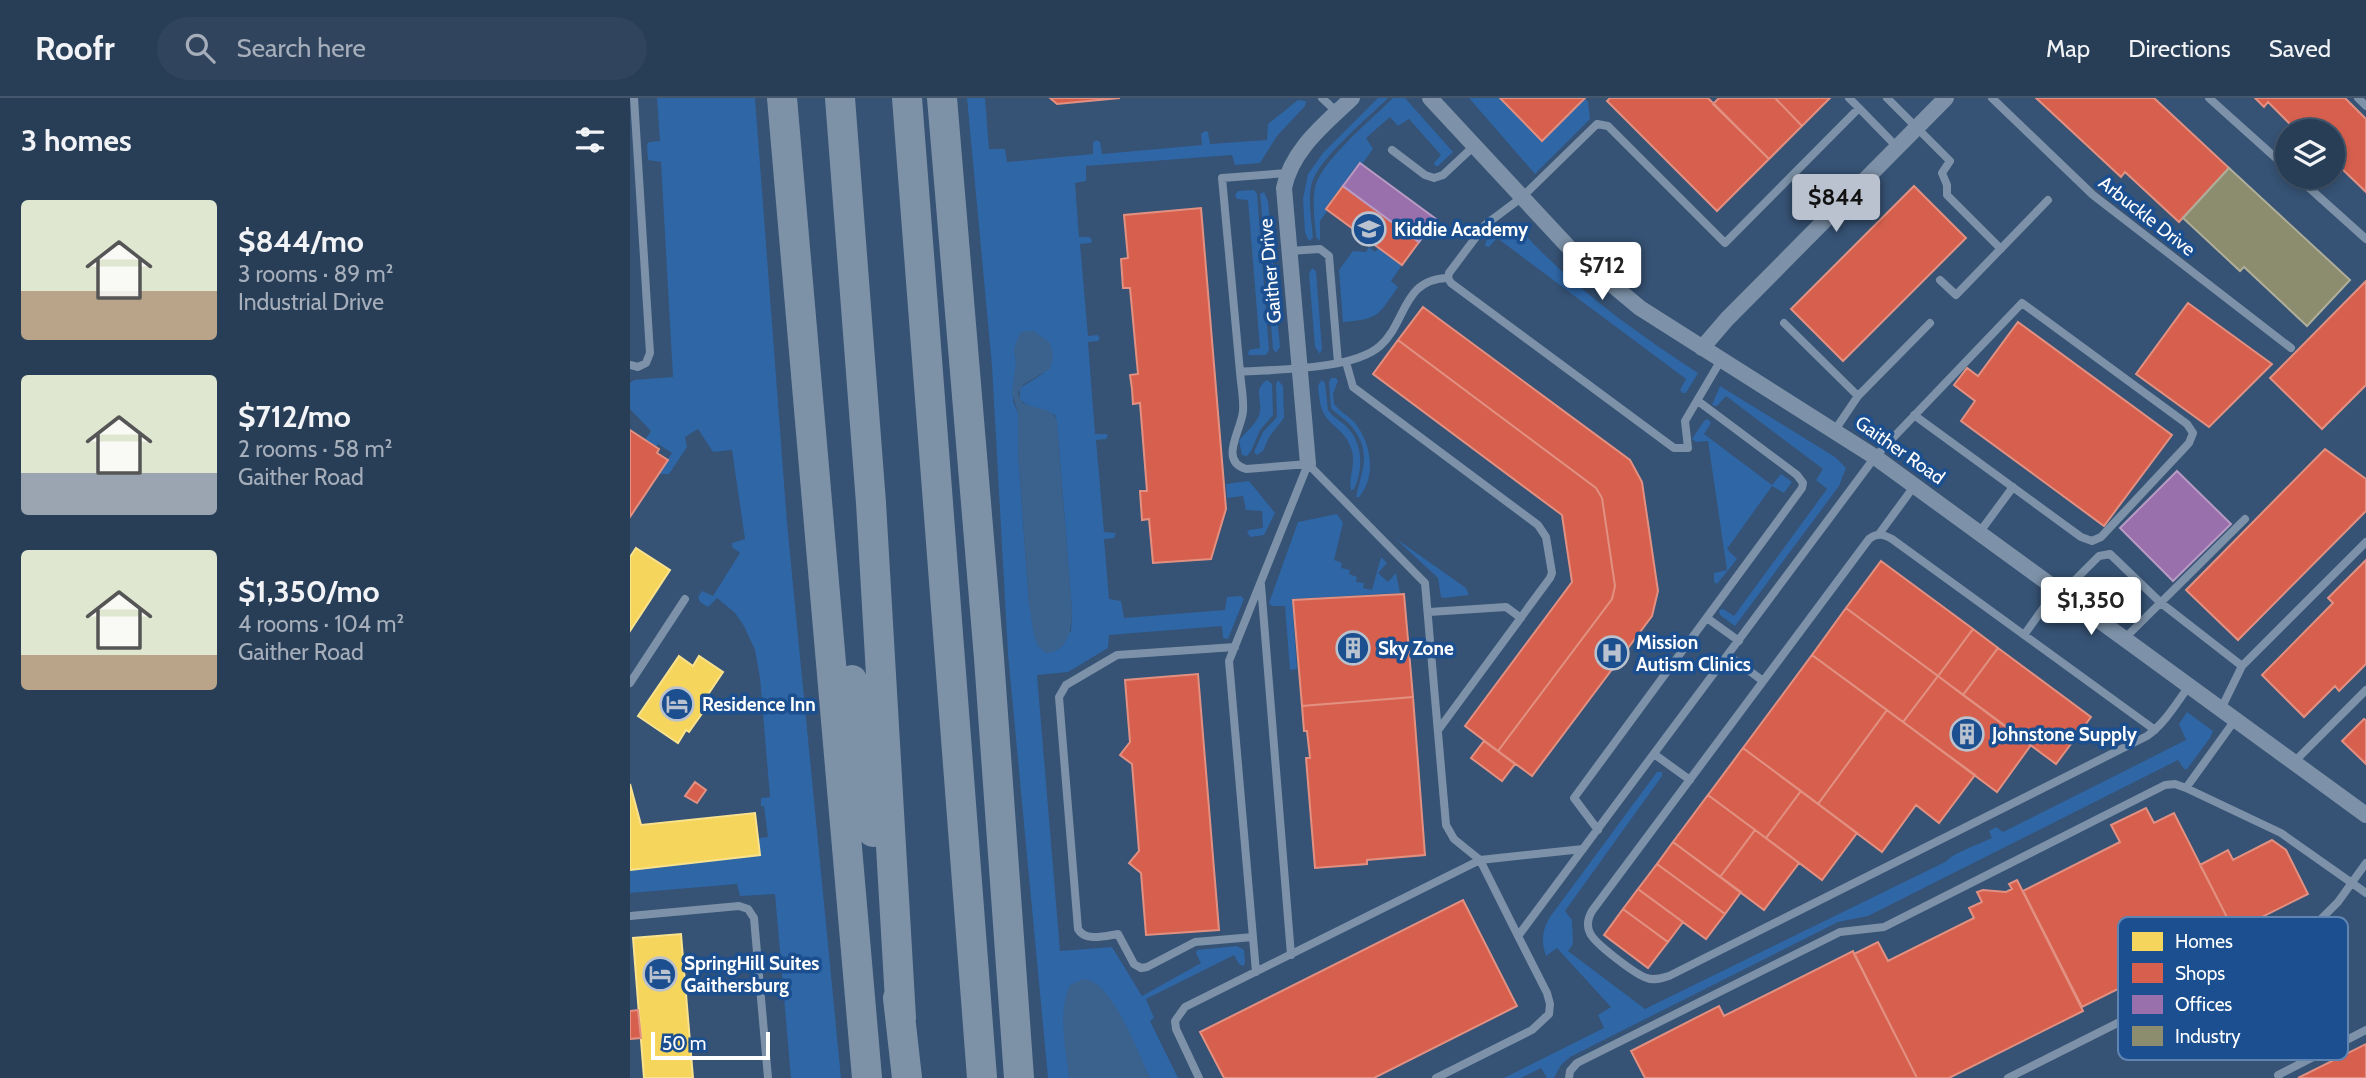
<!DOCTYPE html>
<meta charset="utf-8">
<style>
:root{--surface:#283e57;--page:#30455d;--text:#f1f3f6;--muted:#a5aeba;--line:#44576d;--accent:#b9c2ce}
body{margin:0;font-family:Cabin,sans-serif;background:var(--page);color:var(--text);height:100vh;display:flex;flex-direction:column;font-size:26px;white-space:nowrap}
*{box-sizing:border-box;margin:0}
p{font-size:23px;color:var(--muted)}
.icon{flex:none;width:38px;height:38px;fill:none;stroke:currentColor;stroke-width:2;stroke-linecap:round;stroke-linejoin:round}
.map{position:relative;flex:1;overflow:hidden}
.details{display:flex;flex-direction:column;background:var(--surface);width:630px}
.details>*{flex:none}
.controls{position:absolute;left:1645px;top:21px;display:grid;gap:14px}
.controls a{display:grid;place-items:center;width:70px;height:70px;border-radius:50%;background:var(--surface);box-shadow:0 4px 10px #0003,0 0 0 2px var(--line);font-size:35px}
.scale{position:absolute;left:21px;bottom:18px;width:119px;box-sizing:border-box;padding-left:7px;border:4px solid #fff;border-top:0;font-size:19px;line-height:24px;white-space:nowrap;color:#fff;-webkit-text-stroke:5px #1b4f8f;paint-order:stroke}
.price{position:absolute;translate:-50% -60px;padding:0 16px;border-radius:7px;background:#fff;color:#222;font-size:23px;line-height:46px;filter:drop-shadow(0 2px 4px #0008)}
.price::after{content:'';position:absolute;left:50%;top:42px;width:21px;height:16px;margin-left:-10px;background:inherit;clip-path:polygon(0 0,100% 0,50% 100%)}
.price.on{background:var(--accent);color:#111}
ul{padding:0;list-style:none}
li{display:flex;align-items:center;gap:21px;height:175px;padding:0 21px}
li span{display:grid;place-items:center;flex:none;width:196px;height:140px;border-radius:7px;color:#555}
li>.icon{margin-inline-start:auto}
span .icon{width:84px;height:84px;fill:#fffc;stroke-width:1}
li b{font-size:30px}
h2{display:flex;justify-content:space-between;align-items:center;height:84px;padding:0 21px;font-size:30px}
header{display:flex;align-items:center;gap:42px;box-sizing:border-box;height:98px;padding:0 35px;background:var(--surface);border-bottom:2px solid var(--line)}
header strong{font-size:33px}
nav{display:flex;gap:38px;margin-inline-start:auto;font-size:24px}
.search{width:490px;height:63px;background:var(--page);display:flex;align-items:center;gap:18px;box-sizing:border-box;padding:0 24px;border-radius:38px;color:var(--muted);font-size:26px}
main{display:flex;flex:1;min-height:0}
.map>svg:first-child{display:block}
.green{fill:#2f66a5;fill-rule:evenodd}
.water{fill:#3b618d}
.homes{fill:#f6d55c;stroke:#f9e28d;stroke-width:2}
.shops{fill:#d6604d;stroke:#e29082;stroke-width:2}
.offices{fill:#9970ab;stroke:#b89bc4;stroke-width:2}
.industry{fill:#8c8c6e;stroke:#aeae9a;stroke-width:2}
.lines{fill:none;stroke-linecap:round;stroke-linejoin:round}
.service{stroke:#7d92a8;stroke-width:8}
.minor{stroke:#7d92a8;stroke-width:16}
.motorway{stroke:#7e92a7;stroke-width:30}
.labels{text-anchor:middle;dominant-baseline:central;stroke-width:7;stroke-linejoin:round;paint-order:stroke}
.street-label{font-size:19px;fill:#fff;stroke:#1b4f8f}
.poi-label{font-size:19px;font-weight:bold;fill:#fff;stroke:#1b4f8f;text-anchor:start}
.key{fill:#1b4f8f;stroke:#5f84b1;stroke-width:2}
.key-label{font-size:19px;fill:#fff}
</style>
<header>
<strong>Roofr</strong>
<div class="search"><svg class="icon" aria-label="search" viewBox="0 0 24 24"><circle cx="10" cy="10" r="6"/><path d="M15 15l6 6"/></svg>Search here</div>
<nav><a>Map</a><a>Directions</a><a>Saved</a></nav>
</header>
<main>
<section class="details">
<h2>3 homes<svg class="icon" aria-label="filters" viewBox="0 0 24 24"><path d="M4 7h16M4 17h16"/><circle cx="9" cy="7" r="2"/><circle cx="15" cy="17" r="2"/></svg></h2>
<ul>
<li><span style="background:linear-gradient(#dfe7d0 65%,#b9a48a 0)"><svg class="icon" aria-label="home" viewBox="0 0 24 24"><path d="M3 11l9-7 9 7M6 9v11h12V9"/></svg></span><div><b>$844/mo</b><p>3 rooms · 89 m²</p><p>Industrial Drive</p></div></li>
<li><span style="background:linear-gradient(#dfe7d0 70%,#9aa5b1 0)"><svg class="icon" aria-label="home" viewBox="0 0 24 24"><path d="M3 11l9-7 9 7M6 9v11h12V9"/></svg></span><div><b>$712/mo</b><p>2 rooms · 58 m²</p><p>Gaither Road</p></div></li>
<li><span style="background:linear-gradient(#dfe7d0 75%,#b9a48a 0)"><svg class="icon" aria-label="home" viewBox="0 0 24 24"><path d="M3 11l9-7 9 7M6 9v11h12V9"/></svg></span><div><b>$1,350/mo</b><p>4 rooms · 104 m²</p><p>Gaither Road</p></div></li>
</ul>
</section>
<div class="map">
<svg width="1736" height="980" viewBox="0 0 1736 980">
<rect width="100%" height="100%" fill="#365274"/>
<path class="green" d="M27 0H125L157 425 211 980H161L145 796 110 798 107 786 0 795V772L130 757 128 740 138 739 134 708H131V700L140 699 130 580 125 552 114 528 105 515 87 500 78 509 70 504 68 499 72 493 83 498 110 455 102 449V445L115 441 102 352 83 354 68 331 55 339 57 349 39 376H28L42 355 28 346 26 349 15 342 21 333 0 311V285L4 282 43 279 31 64 18 62 17 47 19 44 30 43Z
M337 0H355L359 51H375L377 64 463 56V45L466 42 470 44 472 56 572 47 571 36 575 33 578 34 580 46 637 42 638 26 668 2 676 3 675 8 647 38 630 65 605 67 602 57 456 68V83L445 85 449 139H459L462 142 461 145 450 146 458 238 467 237 470 240 468 243 458 244 465 336H476L478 338 476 341 466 342 474 434 486 435 484 440 474 441 479 501 491 503 494 520 595 512 597 499 611 498 614 501 598 541 593 540 592 528 479 537 478 550 438 574 407 577 430 853 482 849 512 898 571 865 566 855 567 852 607 848 614 852 615 864 614 868 609 866 604 857 516 901 524 920 520 923 548 980H520L493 924H434L439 980H418L378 556 362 268ZM384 251 414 275 390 290V300C397 311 413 311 425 317L427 324 442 513 441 534 399 506 388 354V315L383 303 386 264Z
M748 0H758C738 20 689 60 682 85 677 102 682 122 683 140L679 143 675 135 673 101 678 76 693 55Z
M763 0H775L823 54 808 68H805L804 65 811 57 779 21 768 28 760 19 736 40 743 51 732 66 729 64 695 111 697 113 690 123V143L686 139C685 123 682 106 685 90 690 64 743 20 763 0Z
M839 0H870L912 43 955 0 958 4 960 21 905 76Z
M624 92 627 96 639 252 636 257H618L619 252 630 250 618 102 607 101 605 97 608 93Z
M634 94 638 103 648 229 650 249 646 255 643 251 631 105 630 96Z
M884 124C936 185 1001 231 1068 275L1056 295H1053L1050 292 1056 281 867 140 859 149 855 148 856 143Z
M739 149 745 154 749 149 772 167 761 183 768 189C748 217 750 221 713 224L709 172 723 153 736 154Z
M682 170 686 173 692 251 690 256 685 249 679 176Z
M701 280H706L708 283 703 296 704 306C710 314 719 318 725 325 741 345 747 378 729 399H726C732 372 742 354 722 329 716 321 707 317 701 310L699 284Z
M637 282 642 286 643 317 630 332 621 353 617 358 612 357 609 343C615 334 628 325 630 314 632 301 623 291 637 282Z
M648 282 653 288 654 320 639 339 633 353 627 357 624 354 633 334 647 319 646 286Z
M692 282 695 285 698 312C703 319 709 322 715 327 733 344 734 370 724 391L721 392C718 380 726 367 722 353 715 326 691 330 689 297 688 290 687 287 692 282Z
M1090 288 1205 359 1216 370 1209 388 1105 528 1090 517 1089 512 1093 511 1104 518 1197 391 1186 382 1193 371 1096 298 1087 308 1082 307Z
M1078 321 1081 325 1074 336 1142 387 1151 376 1162 384 1154 395 1142 388 1097 451 1107 461 1087 486 1084 484V475L1097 472 1078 343 1066 344 1062 341 1074 323Z
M619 383 645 415 634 437 621 439 617 435 619 432 633 430 632 413 616 412 613 398 597 400 596 386Z
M707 416 713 425 704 462 712 465 711 470 720 472 719 476 727 479 726 484 734 485 733 490 742 492 751 459 757 465 748 475 758 484 766 475 770 495 662 501 667 571 660 572 655 508H642L639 505 668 424Z
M765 440 836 490 839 497 814 500 811 499 808 480Z
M1557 614 1583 633 1580 640 1557 671H1554L1548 662 1238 818 1208 824 940 959 931 967 924 980H917L911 970 891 980H874L974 930 968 917 981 909 927 850 916 858C911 844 912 831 920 819L1027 674H1032V678L935 813 942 822 943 846 938 853 1015 911 1315 764C1327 753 1347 747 1362 740L1359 733 1366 729 1373 734 1556 642 1549 626Z"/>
<path class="water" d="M395 233H404L420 245 423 259 420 271 394 286 388 295 393 305C406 312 423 308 427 324L442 513C441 531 439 554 416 555L408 548 404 537 399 506 388 354V315L382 295 386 264 384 251 390 235Z
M454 881C483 884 508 955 520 980H439C436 951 427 915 440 887Z"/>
<path class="homes" d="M6 450 40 472 0 533V459Z
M49 558 63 568 69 558 93 574 73 604 78 607 59 634 56 632 48 645 8 618Z
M0 686 11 727 125 715 130 757 0 772Z
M51 836 63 980H14L3 840Z"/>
<path class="shops" d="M420 0H490L427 6Z
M870 0H955L912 43Z
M980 0H1078L1139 61 1087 113 977 3Z
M1089 0H1145L1172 28 1139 61 1083 6Z
M1145 0H1200L1172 28Z
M1406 0H1524L1599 70 1549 124 1495 74 1491 79Z
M1625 0H1715L1736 21V94L1708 67 1704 70 1703 68V33H1667L1638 4 1634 9Z
M713 88 789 144 772 167 696 111Z
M1284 88 1336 140 1213 263 1161 211Z
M571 110 596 411 581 461 523 465 519 421 512 422 510 393H517L510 305 503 306 502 291 500 277 508 276 500 190H493L491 161 498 160 494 117Z
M1736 183V287L1692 331 1640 280Z
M1558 205 1642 266 1579 329 1506 276Z
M793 209 1000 362 1012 384 1028 493 1022 518 902 678 868 653 982 501 985 488 972 400 966 390 768 242Z
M1388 224 1542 337 1474 428 1331 323 1345 303 1324 287 1337 270 1348 278Z
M768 242 966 390 972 400 985 488 982 501 868 653 835 628 942 484 932 417 743 276Z
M0 332 29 351 27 355 38 362 0 419Z
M1695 351 1736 381V413L1608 542 1556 492Z
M1736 462V566L1709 593 1705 588 1674 619 1632 577 1703 505 1698 500Z
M1251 463 1343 531 1308 578 1216 510Z
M774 496 783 599 672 608 663 502Z
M1216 510 1308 578 1273 624 1182 557Z
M1343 531 1368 550 1333 597 1308 578Z
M1368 550 1461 619 1426 666 1333 597Z
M1182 557 1257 612 1188 706 1113 650Z
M568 576 589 832 516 837 511 775 499 765 509 753 502 666 490 657 500 644 495 582Z
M1308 578 1401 647 1367 694 1273 624Z
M783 599 795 757 737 762V766L685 770 676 660H680L677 633H674L672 608Z
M1257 612 1345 677 1309 725 1286 707 1252 754 1188 706Z
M1734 621 1736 622V666L1712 643Z
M854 643 885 666 872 683 841 660Z
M1113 650 1171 693 1136 740 1078 697Z
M65 684 76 692 67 705 55 698Z
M1171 693 1227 735 1192 782 1136 740Z
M1078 697 1125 732 1090 779 1043 744Z
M1516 710 1524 725 1544 715 1604 833 1452 909 1393 793 1490 744 1481 727Z
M1125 732 1169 765 1134 812 1090 779Z
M1642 742 1656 752 1678 796 1604 833 1570 767 1598 752 1603 762Z
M1043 744 1111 794 1095 816 1027 766Z
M1027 766 1095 816 1076 841 1008 791Z
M1387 782 1453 913 1319 980H1287L1224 856 1248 844 1258 863 1344 820 1339 810 1352 804 1347 794 1353 792 1376 794 1382 791 1379 786Z
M1008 791 1053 824 1038 844 993 811Z
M833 802 887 908 744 980H594L570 934Z
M993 811 1038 844 1018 870 974 837Z
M1223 853 1287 980H1015L1001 953 1089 908 1094 918Z
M8 912 11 940 0 941V913Z
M1736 946V980H1668Z"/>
<path class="offices" d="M730 65 806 121 789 144 713 88Z
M1547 373 1601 426 1543 483 1490 430Z"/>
<path class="industry" d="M1599 70 1720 182 1677 228 1614 169 1610 173 1553 120Z"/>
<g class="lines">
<path class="service" d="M692 0 707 14
M1257 0 1320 63 1312 75 1317 87V97L1371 151
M1362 0 1463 97 1661 250
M1579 0 1657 70
M1728 0 1736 8
M1229 10 1267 49
M762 52 795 77 804 80 813 77 844 48
M657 75 592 80 610 274C647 271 723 272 750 248 777 224 772 181 818 180L819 175 855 127 891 100 967 26 978 28 1095 145 1229 10 1219 0
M1667 79 1736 141
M659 153 690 151 699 158 708 265
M818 180 821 185 1044 350H1058L1055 323 1091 262
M1310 182 1326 197 1418 102
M1154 225 1228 298
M716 264 723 289 908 427 916 439 922 475 920 480 809 631
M0 267 8 269 16 265 20 255 4 0
M1205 332 1228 298 1300 225
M1349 435 1383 389
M1249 436 1285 387
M631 487 661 857
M1432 495 1469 458 1480 456 1531 505 1612 568
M799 514 876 509 891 520
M1077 520 1109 543
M1394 537 1427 491
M1494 541 1615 421
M605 549 487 557 436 587 429 599 448 831C455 844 475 838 488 836L504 866 511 870 517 869 565 844 623 839
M1098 557 1133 583
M0 585 55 501
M1591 611 1612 568 1736 444
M1605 622 1556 690 1651 735 1736 795
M1525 632 1262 441C1253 436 1247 435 1239 441L962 813C958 820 956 827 960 835 964 845 1006 877 1017 880 1024 883 1032 880 1039 878L1517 638C1535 625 1546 606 1559 588
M1024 656 1060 682
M1664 664 1736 592
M968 732 944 700 1172 390 1173 385 1167 377 1068 303
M953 751 850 762 888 838 1245 359 1259 344 1392 205 1557 326 1563 335 1559 345 1471 439 1462 443 1451 439 1284 317
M0 818 109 808 118 811 124 820 138 980
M626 874 599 563 678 366
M569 980 546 931 545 923 555 909 850 762 824 741 816 727 795 485 678 366 616 371C588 363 612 331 613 313 614 301 611 287 610 274
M806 980 902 932 919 916 920 906 917 895 888 838
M939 980 940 973 947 965 1210 834 1254 829 1535 687 1545 686 1556 690
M1378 980 1687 825 1708 804 1736 765
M1649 980 1648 977 1736 932"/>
<path class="minor" d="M800 0 944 155 1010 210 1245 359 1736 717
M1072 250 1097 221 1316 0
M678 366 654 90C662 51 695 26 722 0"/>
<path class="motorway" d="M152 0 237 980
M210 0 241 405 271 920
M277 0 352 980
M312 0 359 560 389 980
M222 582 243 734
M268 900 277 980"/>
</g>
<defs>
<symbol id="school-ring" viewBox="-11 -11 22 22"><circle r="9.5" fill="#1b4f8f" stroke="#b9c2ce" stroke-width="1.5"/><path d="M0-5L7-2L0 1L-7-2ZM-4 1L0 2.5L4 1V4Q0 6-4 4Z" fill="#b9c2ce"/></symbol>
<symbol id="building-ring" viewBox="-11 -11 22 22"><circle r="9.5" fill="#1b4f8f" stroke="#b9c2ce" stroke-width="1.5"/><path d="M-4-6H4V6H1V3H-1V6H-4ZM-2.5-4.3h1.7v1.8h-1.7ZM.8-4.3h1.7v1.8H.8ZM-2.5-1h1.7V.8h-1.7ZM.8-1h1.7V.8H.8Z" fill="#b9c2ce"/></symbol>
<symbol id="hospital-ring" viewBox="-11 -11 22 22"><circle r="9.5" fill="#1b4f8f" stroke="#b9c2ce" stroke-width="1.5"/><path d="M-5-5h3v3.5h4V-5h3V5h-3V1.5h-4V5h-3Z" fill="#b9c2ce"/></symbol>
<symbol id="hotel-ring" viewBox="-11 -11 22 22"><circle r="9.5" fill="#1b4f8f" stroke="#b9c2ce" stroke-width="1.5"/><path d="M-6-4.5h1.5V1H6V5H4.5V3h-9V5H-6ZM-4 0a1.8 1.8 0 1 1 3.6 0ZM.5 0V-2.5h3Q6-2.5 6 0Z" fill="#b9c2ce"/></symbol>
</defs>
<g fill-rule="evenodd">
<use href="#school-ring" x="720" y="112" width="38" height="38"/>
<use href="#building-ring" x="704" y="531" width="38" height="38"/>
<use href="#hospital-ring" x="963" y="536" width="38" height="38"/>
<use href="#hotel-ring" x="28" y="587" width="38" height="38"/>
<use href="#building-ring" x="1318" y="617" width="38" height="38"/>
<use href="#hotel-ring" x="11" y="857" width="38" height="38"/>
</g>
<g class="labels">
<g class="street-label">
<text transform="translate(1517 118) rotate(38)">Arbuckle Drive</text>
<text transform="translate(640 173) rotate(-95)">Gaither Drive</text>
<text transform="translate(1270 352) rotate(35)">Gaither Road</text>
</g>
<g class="poi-label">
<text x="764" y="131">Kiddie Academy</text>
<text x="1006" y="544">Mission<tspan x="1006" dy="22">Autism Clinics</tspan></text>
<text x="748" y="550">Sky Zone</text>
<text x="72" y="606">Residence Inn</text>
<text x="1362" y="636">Johnstone Supply</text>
<text x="54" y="865">SpringHill Suites<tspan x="54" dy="22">Gaithersburg</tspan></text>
</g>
</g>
<rect x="1488" y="819" width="230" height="143" rx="10" class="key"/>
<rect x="1502" y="834" width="31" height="19" fill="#f6d55c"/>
<rect x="1502" y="865" width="31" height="20" fill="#d6604d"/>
<rect x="1502" y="897" width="31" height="19" fill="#9970ab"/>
<rect x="1502" y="928" width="31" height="20" fill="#8c8c6e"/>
<g class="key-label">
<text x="1545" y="850">Homes</text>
<text x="1545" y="882">Shops</text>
<text x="1545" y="913">Offices</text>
<text x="1545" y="945">Industry</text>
</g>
</svg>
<div class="controls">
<a><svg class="icon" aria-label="layers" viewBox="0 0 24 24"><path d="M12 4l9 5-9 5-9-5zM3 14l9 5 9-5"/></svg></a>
</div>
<div class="scale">50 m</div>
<b class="price on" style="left:1206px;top:136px">$844</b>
<b class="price" style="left:972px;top:204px">$712</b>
<b class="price" style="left:1461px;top:539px">$1,350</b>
</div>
</main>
